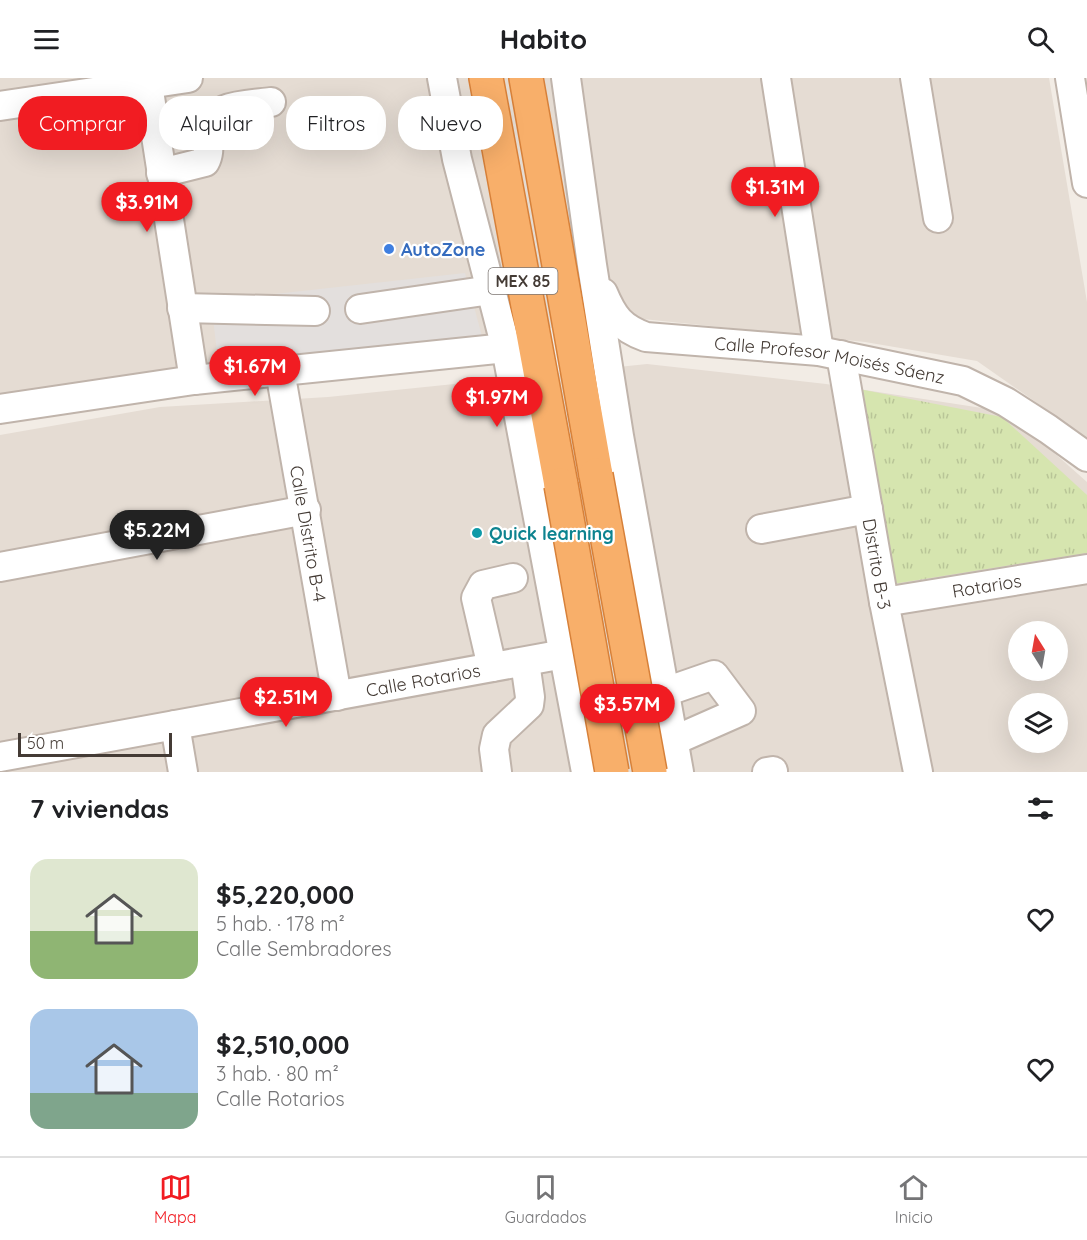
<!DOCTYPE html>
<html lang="es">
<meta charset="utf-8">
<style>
:root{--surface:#fff;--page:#f6f6f6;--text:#202124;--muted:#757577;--line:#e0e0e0;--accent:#f11c22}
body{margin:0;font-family:Quicksand,sans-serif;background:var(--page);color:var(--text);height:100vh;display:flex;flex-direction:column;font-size:22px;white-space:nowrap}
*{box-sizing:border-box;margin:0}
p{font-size:20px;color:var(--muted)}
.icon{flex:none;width:33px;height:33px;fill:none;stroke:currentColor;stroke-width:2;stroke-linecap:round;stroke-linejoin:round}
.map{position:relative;height:694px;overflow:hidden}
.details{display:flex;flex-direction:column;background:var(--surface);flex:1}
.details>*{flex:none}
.guide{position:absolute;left:18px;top:18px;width:600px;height:54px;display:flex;gap:12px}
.needle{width:39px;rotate:349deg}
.tools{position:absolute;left:1008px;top:543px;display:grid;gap:12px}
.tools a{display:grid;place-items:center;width:60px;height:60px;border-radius:50%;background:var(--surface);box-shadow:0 6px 24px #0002;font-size:30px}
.scale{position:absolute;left:18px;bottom:15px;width:154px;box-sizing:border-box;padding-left:6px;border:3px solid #443b35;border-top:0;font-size:16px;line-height:21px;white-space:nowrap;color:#443b35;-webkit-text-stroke:4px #fff;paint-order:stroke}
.price{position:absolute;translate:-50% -51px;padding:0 14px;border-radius:21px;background:var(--accent);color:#fff;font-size:20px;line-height:39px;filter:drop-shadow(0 2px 3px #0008)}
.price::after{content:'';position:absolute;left:50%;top:36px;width:18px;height:14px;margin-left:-9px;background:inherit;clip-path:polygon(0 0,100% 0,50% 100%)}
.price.on{background:#222;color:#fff}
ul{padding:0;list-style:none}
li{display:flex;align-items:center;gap:18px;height:150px;padding:0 30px}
li span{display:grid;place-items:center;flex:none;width:168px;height:120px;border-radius:18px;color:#555}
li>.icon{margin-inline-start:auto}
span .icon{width:72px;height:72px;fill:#fffc;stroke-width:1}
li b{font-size:26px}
h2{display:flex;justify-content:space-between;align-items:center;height:72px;padding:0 30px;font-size:26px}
.pill{padding:0 21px;border-radius:24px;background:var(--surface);box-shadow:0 6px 24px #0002;font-size:21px;line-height:54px}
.pill.on{background:var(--accent);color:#fff}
header{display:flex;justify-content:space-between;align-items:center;height:78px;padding:0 30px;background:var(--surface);font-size:27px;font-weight:700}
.tab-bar{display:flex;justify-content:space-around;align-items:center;height:84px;border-top:2px solid var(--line);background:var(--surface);font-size:16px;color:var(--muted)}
.tab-bar a{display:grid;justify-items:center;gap:3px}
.tab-bar .on{color:var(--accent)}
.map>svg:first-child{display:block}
.residential{fill:#e5dcd3;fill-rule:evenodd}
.park{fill:url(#park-tufts)}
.parking{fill:#e3dfdd}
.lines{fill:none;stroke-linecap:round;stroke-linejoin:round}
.minor-casing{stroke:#c0b4ab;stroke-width:32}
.highway-casing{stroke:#d7813a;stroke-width:36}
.minor{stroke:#fff;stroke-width:28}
.highway{stroke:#f8af6a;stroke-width:33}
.highway-bridge-casing{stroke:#d7813a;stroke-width:36;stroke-linecap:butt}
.highway-bridge{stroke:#f8af6a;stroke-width:33}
.shop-dot{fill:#3f7fe0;stroke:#fff;stroke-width:2}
.culture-dot{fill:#0f9aa8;stroke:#fff;stroke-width:2}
.labels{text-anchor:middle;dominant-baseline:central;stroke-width:4.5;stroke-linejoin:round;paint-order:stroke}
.shield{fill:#fff;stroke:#7c7672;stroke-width:1.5}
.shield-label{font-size:16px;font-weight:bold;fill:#443b35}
.shop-label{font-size:18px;font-weight:bold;fill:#366cbe;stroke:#fff;text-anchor:start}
.street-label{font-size:18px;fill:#443b35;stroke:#fff}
.culture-label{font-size:18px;font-weight:bold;fill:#0d838f;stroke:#fff;text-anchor:start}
</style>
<header><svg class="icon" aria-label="menu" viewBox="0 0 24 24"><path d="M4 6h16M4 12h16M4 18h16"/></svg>Habito<svg class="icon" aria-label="search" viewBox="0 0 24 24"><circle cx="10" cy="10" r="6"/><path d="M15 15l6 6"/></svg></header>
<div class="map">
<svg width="1087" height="694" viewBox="0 0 1087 694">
<defs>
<pattern id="park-tufts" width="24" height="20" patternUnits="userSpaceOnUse" patternTransform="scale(1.5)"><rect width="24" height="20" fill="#d6e5af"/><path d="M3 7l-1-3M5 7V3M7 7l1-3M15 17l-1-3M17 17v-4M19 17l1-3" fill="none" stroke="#b9c597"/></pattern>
</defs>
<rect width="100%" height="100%" fill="#f2ece5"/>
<path class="residential" d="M0 0H1049L1087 224V360L977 283 865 264 633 240 0 316Z
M647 286 826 306 1008 334 1087 404V694H0V357L160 329 328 319ZM1018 554H1058V592H1018ZM1018 626H1058V664H1018Z"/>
<path class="park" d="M859 311 1002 339 1087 417V475L893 506Z"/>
<path class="parking" d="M465 195 484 266 218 283 211 223Z"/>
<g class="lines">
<defs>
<g id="minor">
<path d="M147 0 194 302"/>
<path d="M442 0 457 81 506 270 586 694"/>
<path d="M566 0 592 187 619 358 679 694"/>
<path d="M776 0 819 273"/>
<path d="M915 0 938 140"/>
<path d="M1070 0 1087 105"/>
<path d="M0 28 188 0"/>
<path d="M161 95 205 84C210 75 208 66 208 56 206 26 248 27 271 24"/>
<path id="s1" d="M603 215C613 239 621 250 646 259L819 273 963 303 1006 324 1048 351 1087 379"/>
<path d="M182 230 315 233"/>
<path d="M360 231 491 212"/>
<path id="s2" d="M841 277 884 524 918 694"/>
<path id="s3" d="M280 293 337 618"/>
<path d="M0 331 194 302 506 270"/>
<path d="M761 451 868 431"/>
<path d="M0 489 306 432"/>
<path id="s4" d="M884 524 1087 491"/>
<path d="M492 589 476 520 483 507 513 500"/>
<path d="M665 614 714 597 741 633 673 663"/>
<path d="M175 647 183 694"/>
<path id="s5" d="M0 679 564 576"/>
<path d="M497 694 494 671 497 657 529 627 530 619 525 584"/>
<path d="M767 694 773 693"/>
</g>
<path id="highway" d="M486 0 561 407
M526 0 596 397"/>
</defs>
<use href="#minor" class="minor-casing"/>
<use href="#highway" class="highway-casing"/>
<use href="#minor" class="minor"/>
<use href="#highway" class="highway"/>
<defs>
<path id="highway-bridge" d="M596 397 650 694
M561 407 612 694"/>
</defs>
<use href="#highway-bridge" class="highway-bridge-casing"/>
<use href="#highway-bridge" class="highway-bridge"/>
</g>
<circle class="shop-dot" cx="389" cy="171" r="6"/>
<circle class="culture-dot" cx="477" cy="455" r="6"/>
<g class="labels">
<rect class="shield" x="488.5" y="190" width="69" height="26" rx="4.5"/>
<g class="shield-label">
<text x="523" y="203">MEX 85</text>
</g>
<g class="shop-label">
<text x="401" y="171">AutoZone</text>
</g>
<g class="street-label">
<text stroke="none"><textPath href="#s1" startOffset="249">Calle Profesor Moisés Sáenz</textPath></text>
<text stroke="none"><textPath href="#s3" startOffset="165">Calle Distrito B-4</textPath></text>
<text stroke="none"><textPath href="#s2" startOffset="212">Distrito B-3</textPath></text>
<text stroke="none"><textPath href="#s4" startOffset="104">Rotarios</textPath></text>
<text stroke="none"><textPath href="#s5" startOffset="430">Calle Rotarios</textPath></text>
</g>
<g class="culture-label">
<text x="489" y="455">Quick learning</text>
</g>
</g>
</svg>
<div class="tools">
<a><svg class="needle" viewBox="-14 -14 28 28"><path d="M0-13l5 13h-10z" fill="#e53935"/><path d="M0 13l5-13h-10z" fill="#757577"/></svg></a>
<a><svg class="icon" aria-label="layers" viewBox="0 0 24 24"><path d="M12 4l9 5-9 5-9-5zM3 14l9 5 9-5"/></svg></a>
</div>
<div class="scale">50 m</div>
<b class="price" style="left:775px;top:140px">$1.31M</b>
<b class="price" style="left:147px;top:155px">$3.91M</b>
<b class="price" style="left:255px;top:319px">$1.67M</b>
<b class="price" style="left:497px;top:350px">$1.97M</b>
<b class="price on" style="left:157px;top:483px">$5.22M</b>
<b class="price" style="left:286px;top:650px">$2.51M</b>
<b class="price" style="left:627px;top:657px">$3.57M</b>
<div class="guide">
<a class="pill on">Comprar</a>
<a class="pill">Alquilar</a>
<a class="pill">Filtros</a>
<a class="pill">Nuevo</a>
</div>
</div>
<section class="details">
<h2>7 viviendas<svg class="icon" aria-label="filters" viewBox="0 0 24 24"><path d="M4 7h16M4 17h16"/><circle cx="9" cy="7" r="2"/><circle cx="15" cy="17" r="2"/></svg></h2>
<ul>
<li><span style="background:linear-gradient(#dfe7d0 60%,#8fb573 0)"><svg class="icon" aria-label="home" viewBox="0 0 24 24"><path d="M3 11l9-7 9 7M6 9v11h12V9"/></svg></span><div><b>$5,220,000</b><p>5 hab. · 178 m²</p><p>Calle Sembradores</p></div><svg class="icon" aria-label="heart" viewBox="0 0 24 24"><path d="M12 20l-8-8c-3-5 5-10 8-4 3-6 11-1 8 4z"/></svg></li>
<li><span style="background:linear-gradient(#a9c7e8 70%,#7fa58c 0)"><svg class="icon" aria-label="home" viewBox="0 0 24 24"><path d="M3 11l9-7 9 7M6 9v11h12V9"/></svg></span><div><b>$2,510,000</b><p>3 hab. · 80 m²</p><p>Calle Rotarios</p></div><svg class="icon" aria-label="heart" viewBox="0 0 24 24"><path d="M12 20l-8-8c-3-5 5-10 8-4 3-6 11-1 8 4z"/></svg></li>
</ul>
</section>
<nav class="tab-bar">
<a class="on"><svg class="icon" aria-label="map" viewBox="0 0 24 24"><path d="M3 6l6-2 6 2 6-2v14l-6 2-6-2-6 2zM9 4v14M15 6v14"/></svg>Mapa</a>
<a><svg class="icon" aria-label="saved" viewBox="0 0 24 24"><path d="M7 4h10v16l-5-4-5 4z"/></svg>Guardados</a>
<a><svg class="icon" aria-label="home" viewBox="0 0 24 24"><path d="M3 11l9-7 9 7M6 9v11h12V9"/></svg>Inicio</a>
</nav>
